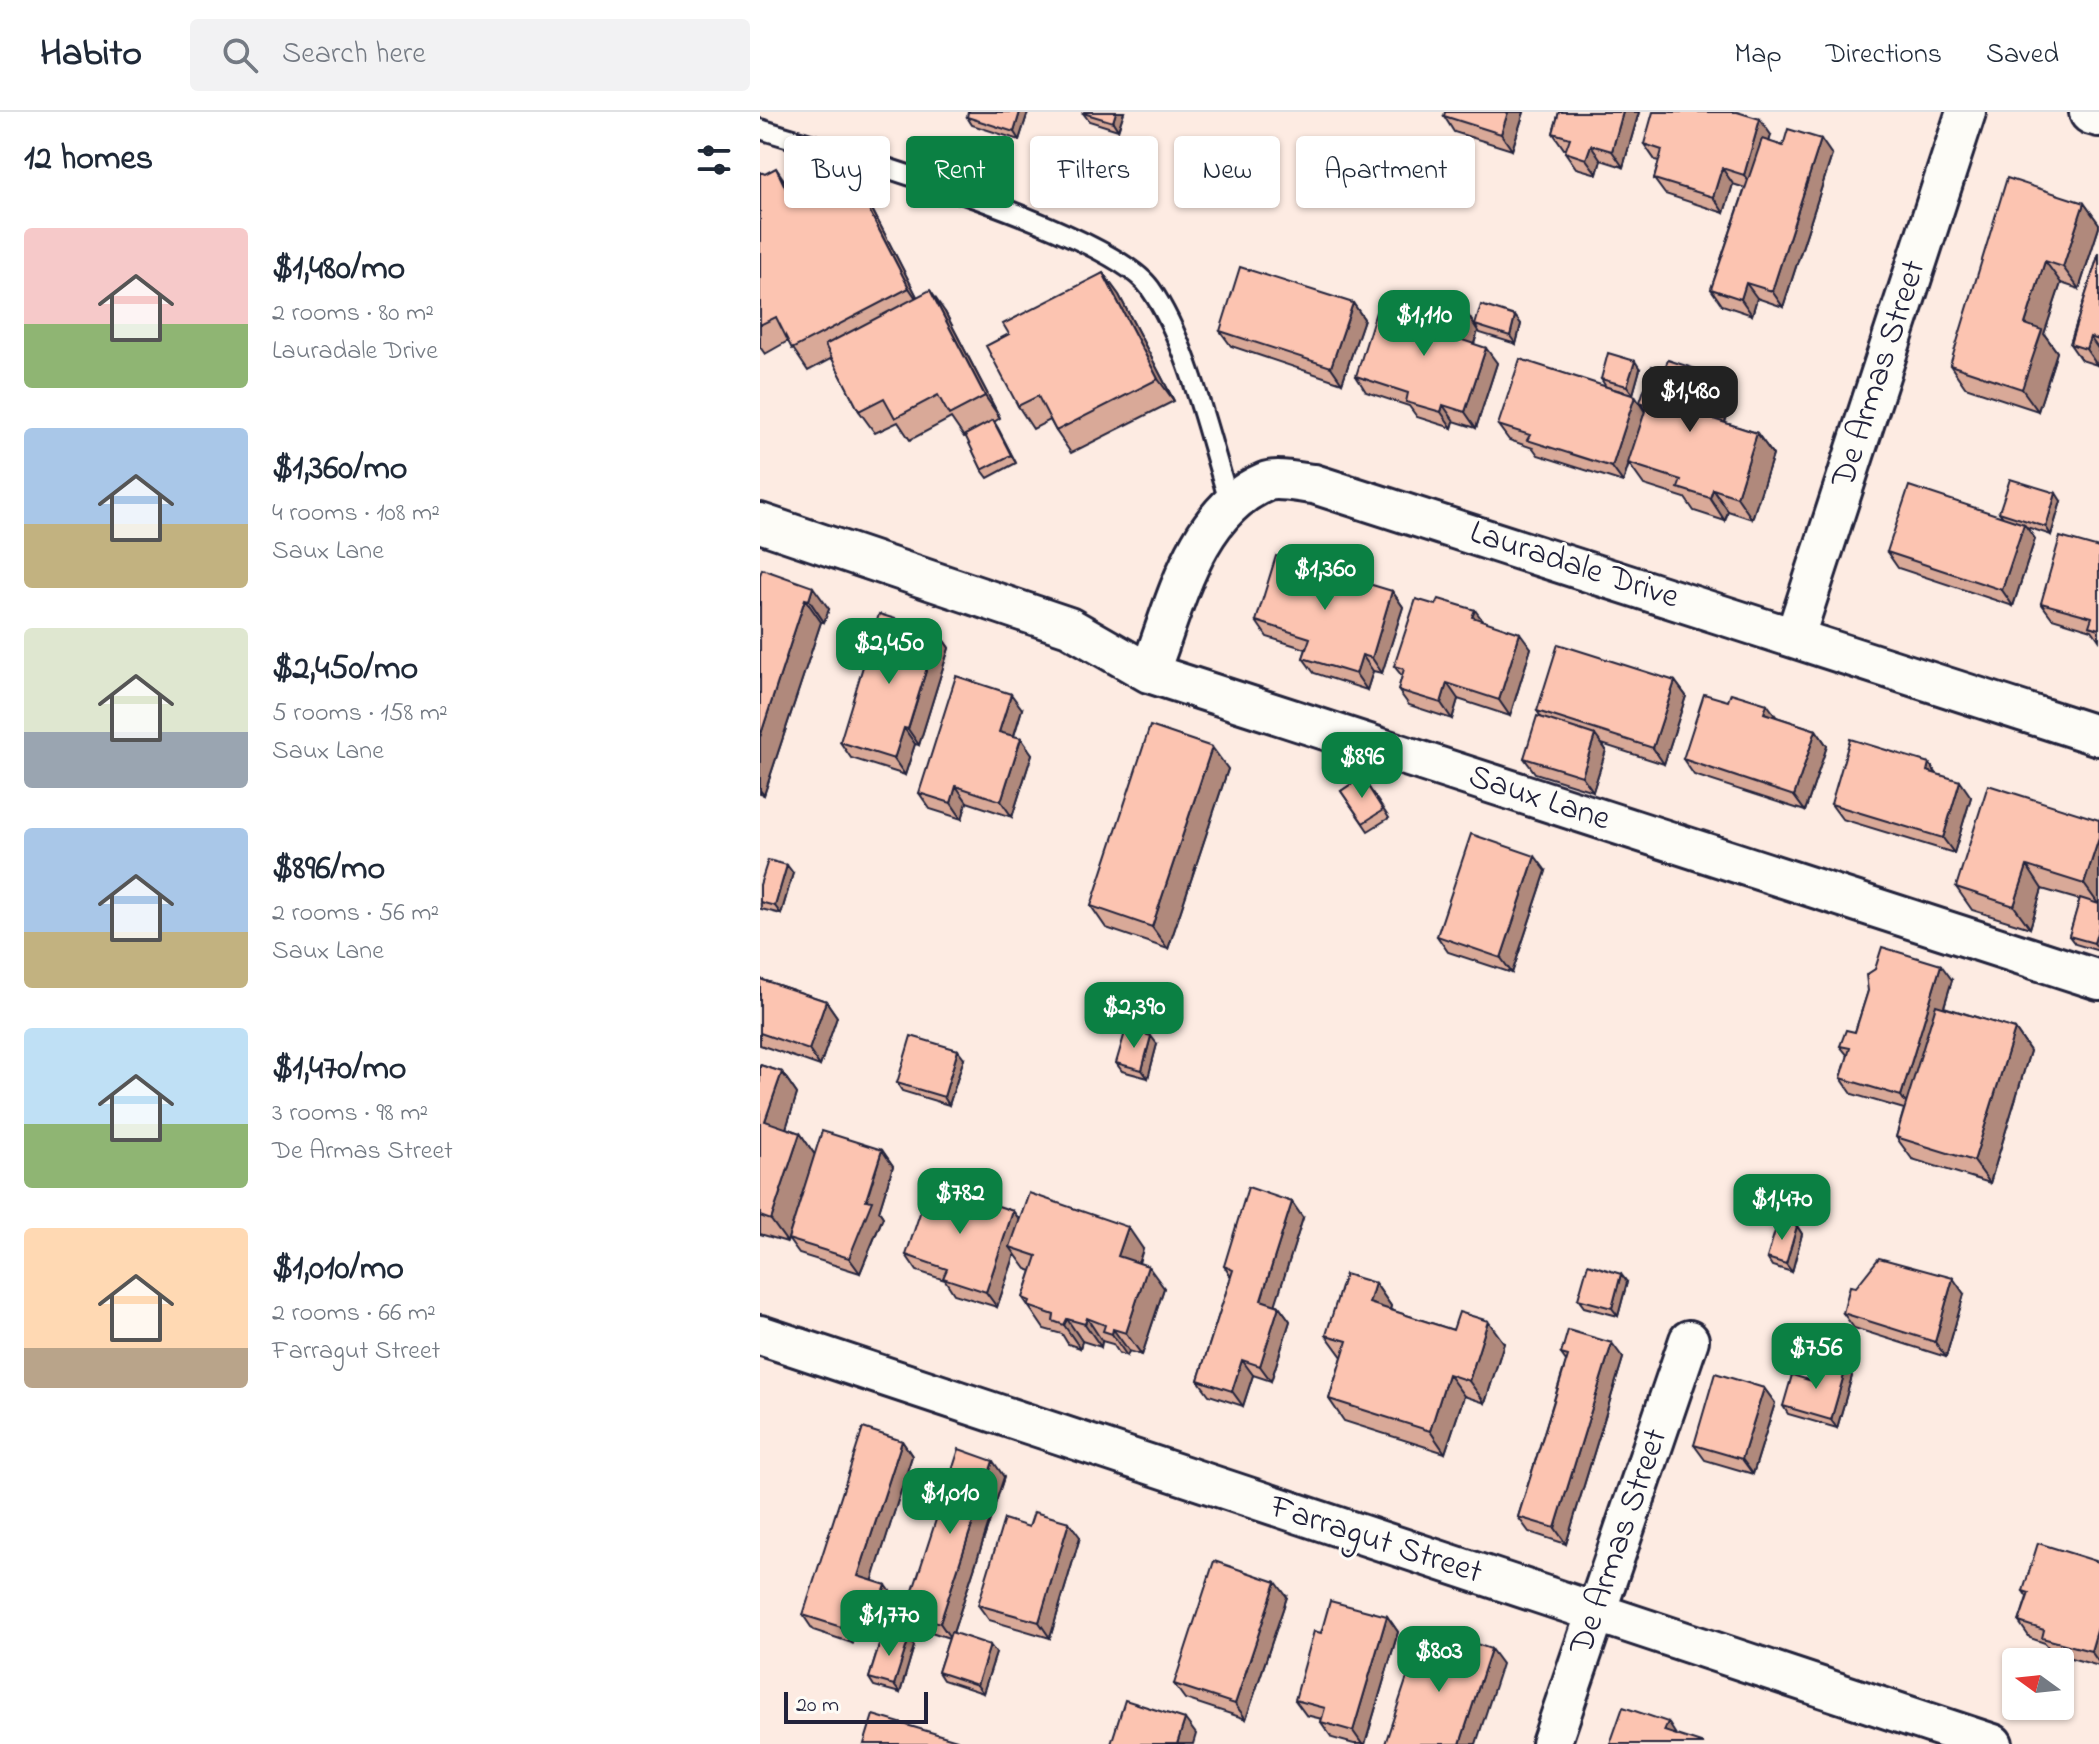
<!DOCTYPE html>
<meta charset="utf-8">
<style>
:root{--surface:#fff;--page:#f2f2f3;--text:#1f2937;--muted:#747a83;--line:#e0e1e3;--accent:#0b8043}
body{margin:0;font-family:"Indie Flower",sans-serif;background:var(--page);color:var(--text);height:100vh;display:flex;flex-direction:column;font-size:30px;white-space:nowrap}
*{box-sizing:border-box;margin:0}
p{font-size:26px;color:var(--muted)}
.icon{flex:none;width:44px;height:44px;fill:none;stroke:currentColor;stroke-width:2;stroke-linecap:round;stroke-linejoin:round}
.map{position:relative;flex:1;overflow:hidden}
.details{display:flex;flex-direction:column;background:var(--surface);width:760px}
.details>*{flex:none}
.hud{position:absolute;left:24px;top:24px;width:760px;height:72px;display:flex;gap:16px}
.needle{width:52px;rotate:285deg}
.controls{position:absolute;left:1242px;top:1536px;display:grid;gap:16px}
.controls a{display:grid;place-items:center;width:72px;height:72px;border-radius:8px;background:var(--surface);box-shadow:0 2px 6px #0004;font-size:40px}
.scale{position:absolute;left:24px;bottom:20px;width:144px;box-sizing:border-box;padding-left:8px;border:4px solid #22223b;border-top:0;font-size:22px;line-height:28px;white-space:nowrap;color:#22223b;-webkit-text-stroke:6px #fdfcf7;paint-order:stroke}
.price{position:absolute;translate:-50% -68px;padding:0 18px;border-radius:16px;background:var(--accent);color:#fff;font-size:26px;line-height:52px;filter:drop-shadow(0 2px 4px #0008)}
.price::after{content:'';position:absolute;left:50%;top:48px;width:24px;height:18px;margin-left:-12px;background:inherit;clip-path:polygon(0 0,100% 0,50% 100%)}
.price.active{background:#222;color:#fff}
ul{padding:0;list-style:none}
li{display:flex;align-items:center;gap:24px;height:200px;padding:0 24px}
li span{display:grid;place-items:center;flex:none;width:224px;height:160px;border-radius:8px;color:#555}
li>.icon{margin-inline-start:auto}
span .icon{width:96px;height:96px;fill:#fffc;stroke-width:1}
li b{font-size:34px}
h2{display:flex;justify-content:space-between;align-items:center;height:96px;padding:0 24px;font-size:34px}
.chip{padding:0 28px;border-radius:8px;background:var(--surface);box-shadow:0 2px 6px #0004;font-size:28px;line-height:72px}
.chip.active{background:var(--accent);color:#fff}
header{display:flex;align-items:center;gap:48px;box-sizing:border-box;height:112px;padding:0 40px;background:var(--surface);border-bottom:2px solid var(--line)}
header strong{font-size:38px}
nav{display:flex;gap:44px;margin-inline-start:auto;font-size:28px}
.search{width:560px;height:72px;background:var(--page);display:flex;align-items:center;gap:20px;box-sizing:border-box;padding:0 28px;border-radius:8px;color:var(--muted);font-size:30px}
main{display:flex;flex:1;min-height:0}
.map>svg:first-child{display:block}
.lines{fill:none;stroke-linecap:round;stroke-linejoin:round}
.lane-casing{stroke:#22223b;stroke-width:24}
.street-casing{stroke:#22223b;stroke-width:44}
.secondary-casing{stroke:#22223b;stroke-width:50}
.lane{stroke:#fdfcf7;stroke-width:18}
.street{stroke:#fdfcf7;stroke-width:38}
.secondary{stroke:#fdfcf7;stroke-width:44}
.wall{fill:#d9a998;stroke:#22223b;stroke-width:2}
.shaded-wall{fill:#b0897c;stroke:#22223b;stroke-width:2}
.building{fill:#fcc4b1;stroke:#22223b;stroke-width:2}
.labels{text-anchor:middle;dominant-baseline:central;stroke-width:6;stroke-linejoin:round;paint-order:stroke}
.street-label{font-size:34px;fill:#22223b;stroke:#fdfcf7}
</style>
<header>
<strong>Habito</strong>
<div class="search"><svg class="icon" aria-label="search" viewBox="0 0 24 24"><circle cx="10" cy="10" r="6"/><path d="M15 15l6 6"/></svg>Search here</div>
<nav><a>Map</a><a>Directions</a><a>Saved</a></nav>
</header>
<main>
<section class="details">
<h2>12 homes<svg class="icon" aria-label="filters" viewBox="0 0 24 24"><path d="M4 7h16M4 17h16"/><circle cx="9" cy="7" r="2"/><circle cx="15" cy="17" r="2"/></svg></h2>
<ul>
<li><span style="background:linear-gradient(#f6c9c9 60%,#8fb573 0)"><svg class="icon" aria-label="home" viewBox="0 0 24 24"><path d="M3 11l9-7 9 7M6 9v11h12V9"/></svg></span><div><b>$1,480/mo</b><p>2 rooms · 80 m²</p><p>Lauradale Drive</p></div></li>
<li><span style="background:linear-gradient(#a9c7e8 60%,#c2b280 0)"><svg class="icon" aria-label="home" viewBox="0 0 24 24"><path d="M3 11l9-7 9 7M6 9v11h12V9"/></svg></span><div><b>$1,360/mo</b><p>4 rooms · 108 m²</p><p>Saux Lane</p></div></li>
<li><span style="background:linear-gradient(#dfe7d0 65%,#9aa5b1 0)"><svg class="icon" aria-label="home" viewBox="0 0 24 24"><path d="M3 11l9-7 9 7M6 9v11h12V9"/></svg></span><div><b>$2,450/mo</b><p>5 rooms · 158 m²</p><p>Saux Lane</p></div></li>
<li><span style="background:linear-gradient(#a9c7e8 65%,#c2b280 0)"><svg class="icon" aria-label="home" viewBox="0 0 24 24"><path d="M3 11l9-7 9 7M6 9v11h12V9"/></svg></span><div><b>$896/mo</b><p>2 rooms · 56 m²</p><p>Saux Lane</p></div></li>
<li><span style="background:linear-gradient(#bfe0f5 60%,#8fb573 0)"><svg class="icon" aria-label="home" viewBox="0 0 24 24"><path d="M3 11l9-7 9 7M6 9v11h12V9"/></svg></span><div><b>$1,470/mo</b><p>3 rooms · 98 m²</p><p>De Armas Street</p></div></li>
<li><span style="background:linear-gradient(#ffd9b3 75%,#b9a48a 0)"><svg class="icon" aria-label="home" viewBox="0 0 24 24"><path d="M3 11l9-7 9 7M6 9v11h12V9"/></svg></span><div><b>$1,010/mo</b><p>2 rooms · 66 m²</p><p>Farragut Street</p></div></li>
</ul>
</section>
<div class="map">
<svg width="1339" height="1632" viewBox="0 0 1339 1632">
<rect width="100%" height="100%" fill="#fdebe2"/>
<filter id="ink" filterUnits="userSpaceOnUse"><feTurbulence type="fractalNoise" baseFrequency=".0125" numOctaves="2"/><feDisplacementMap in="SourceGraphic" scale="16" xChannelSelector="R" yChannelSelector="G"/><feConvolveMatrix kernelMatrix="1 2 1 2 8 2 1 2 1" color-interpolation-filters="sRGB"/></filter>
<g filter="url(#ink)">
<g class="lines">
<defs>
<path id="lane" d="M0 17C77 40 350 119 390 176 429 231 449 327 470 392"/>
<path id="street" d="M0 411 309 515 389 561 1339 868
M1035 524 1206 0
M389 561C415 495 434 400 505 370 517 365 541 371 554 372L1339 624
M0 1223 1233 1632
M791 1632 929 1228"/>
<path id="secondary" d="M1332 0 1339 2"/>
</defs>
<use href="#lane" class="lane-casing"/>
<use href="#street" class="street-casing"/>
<use href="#secondary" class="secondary-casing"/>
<use href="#lane" class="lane"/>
<use href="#street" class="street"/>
<use href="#secondary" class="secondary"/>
</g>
<path class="wall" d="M268 0 259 28 212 13 207 5Z
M364 0 358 18 329 9 323 1Z
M764 0 752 38 694 20 684 4Z
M799 0H879L863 55 841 48 837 62 816 56 805 40 806 37H804L793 21Z
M1011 23 1009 30 1023 34 1072 43 1023 195 997 186 992 203 962 193 951 177 985 76 973 72 964 101 905 82 894 67 899 49 895 48 884 32Z
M0 60 29 75 98 70 157 185 185 200 240 306 234 310 256 351 228 366 222 358 206 324 204 325 191 306 150 328 138 310 115 321 99 299 72 246 48 259 28 229 5 242 0 235Z
M1324 91 1339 112V115L1319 177 1301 171 1284 222 1297 240 1278 299 1205 275 1190 253Z
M1339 141V247L1337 253 1321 248 1310 232Z
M343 161 359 183 414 289 311 341 296 319 290 308 273 317 258 294 249 222Z
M593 191 604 207 582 271 471 234 460 219Z
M708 203 718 219 714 232 737 251 716 316 694 309 692 316 657 305 649 294 606 280 596 264 660 214Z
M755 204 761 212 756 232 720 221 715 213Z
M880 257 873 282 846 275 841 267Z
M972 286 965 311 997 321 1013 343 992 407 968 399 965 409 934 399 925 386 884 373 869 352 863 370 778 343 773 336 749 328 738 313 885 299V297L880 290Z
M1301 389 1291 423 1267 415 1275 427 1253 494 1138 456 1127 440 1242 404 1239 400Z
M1339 436V528L1332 518 1292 506 1281 491Z
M0 463 69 497 64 510H61L4 683 0 682Z
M632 479 643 495 622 561 613 559 607 578 554 561 543 546 546 537 507 525 496 509Z
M722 508 771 536 750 604 698 587 692 607 649 593 638 578 642 564 634 554Z
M178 520 189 536 159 633 155 632 145 663 91 646 80 630Z
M915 569 926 584 904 652 842 632 846 638 833 679 775 661 764 646 781 605 777 599Z
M262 597 254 624 272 642 252 705 207 690 202 707 170 697 159 681Z
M1016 605 1056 618 1067 634 1045 699 934 663 923 647Z
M1169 651 1177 662 1211 685 1194 741 1082 707 1071 692Z
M468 657 408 837 346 816 331 794Z
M602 665 629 706 608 719 581 679Z
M1339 708V839L1315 832 1309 824 1320 788 1282 777 1270 816 1212 798 1196 775Z
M786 759 752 861 688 840 677 824Z
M33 761 21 802 1 797 0 773Z
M0 867 66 889 77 905 60 954 0 933Z
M1192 868 1184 895 1255 917 1270 939 1230 1071 1152 1047 1136 1025 1144 997 1092 982 1081 966 1088 944 1080 934 1095 920 1108 879Z
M397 932 388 966 362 959 356 951Z
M204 946 189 993 142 979 137 971Z
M0 953 22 960 37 982 26 1016 40 1021 54 1042 122 1038 133 1054 119 1099 123 1105 100 1161 39 1142 28 1127 27 1130 0 1122Z
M253 1099 260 1108 383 1137 379 1151 404 1176 382 1243 369 1239 367 1244 359 1241 353 1232 342 1229 341 1235 322 1229 320 1236 308 1232 302 1222 284 1217 263 1186 272 1159 266 1157 255 1142 237 1195 194 1182 185 1168 157 1159 146 1143Z
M543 1106 515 1192 519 1194 530 1209 511 1269 493 1263 483 1294 449 1283 438 1268 471 1165 464 1154Z
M1037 1114 1042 1122 1032 1160 1012 1154 1007 1146Z
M867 1170 858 1204 824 1195 818 1187Z
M615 1171 631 1194 630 1198 693 1218 744 1231 725 1291 704 1284 685 1341 584 1309 569 1287 582 1245 566 1223Z
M1204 1182 1186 1245 1094 1216 1083 1201Z
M801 1242 863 1246 806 1432 769 1420 758 1405 806 1249Z
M1086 1256 1092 1264 1077 1316 1028 1302 1023 1294 1052 1269Z
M1004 1276 1015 1291 993 1362 945 1348 934 1333Z
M142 1329 152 1344 112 1469 137 1489 127 1519 154 1534 140 1581 114 1574 109 1566 120 1530 95 1521 92 1531 53 1518 43 1503Z
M244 1365 193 1521 236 1541 223 1581 183 1568 178 1560 189 1526 156 1515 146 1500Z
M269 1415 320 1425 290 1526 229 1508 218 1493Z
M1339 1450V1554L1293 1541 1285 1531 1270 1526 1259 1510 1267 1485 1263 1479Z
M527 1485 486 1607 425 1587 414 1572Z
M627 1504 638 1520 605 1632H594L572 1626 561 1610 562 1607 546 1603 535 1588 561 1521Z"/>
<path class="shaded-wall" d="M260 0H268L259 28 254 20Z
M356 0H364L358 18 353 10Z
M748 0H764L752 38 741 22Z
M863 0H879L863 55 852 39Z
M1000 7 1011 23 995 78 984 63Z
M1061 27 1072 43 1023 195 1012 179Z
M831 33 841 48 837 62 826 47Z
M83 48 98 70 164 198 149 176Z
M16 56 31 78 26 77Z
M962 56 973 72 964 101 953 85Z
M1324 91 1339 112V115L1319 177 1303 155Z
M1285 149 1301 171 1284 222 1297 240 1278 299 1262 277 1265 212Z
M343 161 359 183 414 289 398 267Z
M986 171 997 186 992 203 981 187Z
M170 178 185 200 240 306 225 284Z
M593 191 604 207 582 271 571 255Z
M708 203 718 219 710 243 699 227Z
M755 204 761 212 756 232 750 224Z
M1330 225 1339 238V247L1337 253 1326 237Z
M726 236 737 251 716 316 705 300Z
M875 249 880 257 873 282 867 274Z
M957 264 972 286 960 327 944 304Z
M875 284 885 300 863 370 852 355Z
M683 293 694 309 692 316 681 300Z
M233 308 238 316 256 351 251 343Z
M997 321 1013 343 992 407 977 385Z
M953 377 968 399 965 409 950 386Z
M1296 381 1301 389 1291 423 1286 415Z
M1264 412 1275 427 1253 494 1242 478Z
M53 475 69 497 64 510 49 488Z
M632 479 643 495 622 561 612 546Z
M45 487 61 510 4 683 0 678V625Z
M715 498 726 513 712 505Z
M178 520 189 536 159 633 148 617Z
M760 521 771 536 750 604 739 588Z
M602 543 613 559 607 578 596 562Z
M915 569 926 584 904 652 893 636Z
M687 571 698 587 692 607 681 591Z
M251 582 262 597 250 636 239 620Z
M1007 592 1018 607 1004 601Z
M144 616 155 632 145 663 134 647Z
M1056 618 1067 634 1045 699 1034 684Z
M835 623 846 638 833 679 822 664Z
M261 626 272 642 252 705 241 689Z
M452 635 468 657 408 837 392 815Z
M1169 651 1180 667 1167 659Z
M1200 669 1211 685 1194 741 1183 726Z
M196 674 207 690 202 707 191 691Z
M1339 726V793L1324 772Z
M775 744 786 759 752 861 741 846Z
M27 753 33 761 21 802 15 794Z
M1267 754 1282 777 1270 816 1254 794Z
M1339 814V838L1334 831Z
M1181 853 1192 868 1152 1000 1141 984Z
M66 889 77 905 60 954 49 938Z
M1255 917 1270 939 1230 1071 1214 1049Z
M391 924 397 932 388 966 382 958Z
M198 938 204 946 189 993 184 985Z
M22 960 37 982 21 1032 5 1009Z
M40 1021 55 1043 27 1130 11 1108Z
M122 1038 133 1054 119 1099 123 1105 100 1161 89 1146Z
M532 1090 543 1106 512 1203 501 1188Z
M253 1099 264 1114 250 1135 255 1142 237 1195 226 1180Z
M1037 1114 1042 1122 1032 1160 1026 1152Z
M368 1115 383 1137 373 1166 358 1144Z
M388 1154 404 1176 382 1243 366 1221Z
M861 1162 867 1170 858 1204 852 1196Z
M1193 1166 1204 1182 1186 1245 1175 1230Z
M615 1171 631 1194 625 1214 609 1191Z
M519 1194 530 1209 511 1269 500 1254Z
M327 1206 342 1229 341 1235 325 1212Z
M307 1207 322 1229 320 1236 304 1213Z
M728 1209 744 1231 725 1291 709 1269Z
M353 1217 369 1239 367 1244 352 1222Z
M852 1231 863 1246 806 1432 795 1416Z
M482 1248 493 1263 483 1294 472 1279Z
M1086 1256 1092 1264 1077 1316 1071 1308Z
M688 1262 704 1284 685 1341 670 1319Z
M1004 1276 1015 1291 993 1362 982 1347Z
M142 1329 152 1344 109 1480 98 1464Z
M233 1349 244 1365 191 1527 180 1511Z
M309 1410 320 1425 290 1526 279 1510Z
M516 1470 527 1485 486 1607 475 1592Z
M126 1473 137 1489 123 1530 112 1515Z
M627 1504 638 1520 605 1632H602L593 1619Z
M84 1506 95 1521 92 1531 81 1515Z
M1339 1512V1551L1331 1539Z
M149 1526 154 1534 140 1581 134 1573Z
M230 1533 236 1541 223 1581 217 1573Z
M731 1537 742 1552 716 1632H700Z
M425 1607 436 1622 433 1632H417Z
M908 1610 918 1626 904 1619Z"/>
<path class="building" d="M208 0H260L254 20 207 5Z
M324 0H356L353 10 323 1Z
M685 0H748L741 22 684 4Z
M799 0H863L852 39 831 33 826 47 805 40 810 26 793 21Z
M893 0H977L1000 7 984 63 962 56 953 85 894 67 902 38 884 32Z
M1028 17 1061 27 1012 179 986 171 981 187 951 177 1002 27 1023 34Z
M83 48 149 176 32 237 16 205 0 213V60L5 62 16 56 26 77Z
M1247 66 1324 91 1303 155 1285 149 1265 212 1282 218 1262 277 1190 253Z
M1339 141V228L1330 225 1326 237 1310 232Z
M480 155 593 191 571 255 460 219Z
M343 161 398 267 296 319 278 284 258 294 226 234 249 222 243 212Z
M170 178 225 284 189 303 178 283 135 306 124 286 99 299 65 233Z
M669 190 708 203 699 227 726 236 705 300 683 293 681 300 646 290 648 281 596 264 616 200 660 214Z
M721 193 755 204 750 224 715 213Z
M848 241 875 249 867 274 841 267Z
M760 247 875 284 852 355 767 328 770 323 738 313Z
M908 248 957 264 944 304 997 321 977 385 953 377 950 386 918 376 921 368 868 351 887 293 880 290 892 254 904 258Z
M233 308 251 343 222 358 205 323Z
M1250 367 1296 381 1286 415 1239 400Z
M1149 374 1264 412 1242 478 1127 440Z
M1300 425 1339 436V517L1329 514 1332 505 1281 491Z
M516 444 632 479 612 546 602 543 596 562 543 546 550 526 496 509Z
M2 457 53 475 49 488 45 487 0 625V463Z
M656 487 676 493 679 487 715 498 712 505 760 521 739 588 687 571 681 591 638 578 644 557 634 554Z
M119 502 178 520 148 617 144 616 134 647 80 630Z
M798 532 915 569 893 636 777 599Z
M196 564 251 582 239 620 261 626 241 689 196 674 191 691 159 681Z
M971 581 1007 592 1004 601 1056 618 1034 684 923 647 944 582 968 589Z
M777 604 835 623 822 664 764 646Z
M390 614 452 635 392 815 331 794Z
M1090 627 1169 651 1167 659 1200 669 1183 726 1071 692Z
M602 665 623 698 603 711 581 679Z
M1228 673 1339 708V726L1324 772 1267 754 1254 794 1196 775Z
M711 722 775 744 741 846 677 824Z
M8 748 27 753 15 794 0 790V773Z
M1320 786 1339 792V814L1334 831 1309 824Z
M1122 835 1181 853 1141 984 1081 966 1090 936 1080 934 1086 918 1095 920 1108 879 1106 863 1115 857Z
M0 867 66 889 49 938 0 921Z
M1176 893 1255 917 1214 1049 1136 1025Z
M366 917 391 924 382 958 356 951Z
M151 924 198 938 184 985 137 971Z
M0 953 22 960 5 1009 40 1021 11 1108 0 1104Z
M62 1019 122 1038 106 1088 112 1089 89 1146 28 1127Z
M170 1071 253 1099 226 1180 183 1166 187 1157 146 1143Z
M488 1075 532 1090 501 1188 519 1194 500 1254 482 1248 472 1279 438 1268 473 1158 464 1154Z
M269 1081 368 1115 358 1144 388 1154 366 1221 353 1217 352 1222 343 1219 345 1213 327 1206 325 1212 307 1207 304 1213 293 1209 294 1203 268 1194 270 1189 263 1186 277 1144 250 1135Z
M1018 1109 1037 1114 1026 1152 1007 1146Z
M1119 1146 1193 1166 1175 1230 1083 1201 1090 1174 1096 1175Z
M828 1152 861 1162 852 1196 818 1187Z
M585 1162 615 1171 609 1191 693 1218 699 1200 728 1209 709 1269 688 1262 670 1319 569 1287 587 1229 566 1223Z
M808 1218 852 1231 795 1416 758 1405 808 1244 801 1242Z
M1058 1249 1086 1256 1071 1308 1023 1294 1032 1263 1052 1269Z
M955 1261 1004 1276 982 1347 934 1333Z
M103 1316 142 1329 98 1464 126 1473 112 1515 84 1506 81 1515 43 1503Z
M199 1337 233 1349 180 1511 146 1500Z
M274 1400 309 1410 279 1510 218 1493 244 1407 269 1415Z
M1278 1431 1339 1450V1512L1331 1539 1282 1526 1284 1518 1259 1510 1269 1481 1263 1479Z
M454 1449 516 1470 475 1592 414 1572Z
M570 1489 627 1504 593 1619 561 1610 565 1596 535 1588 554 1519 561 1521Z
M124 1518 149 1526 134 1573 109 1566Z
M191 1520 230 1533 217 1573 178 1560Z
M688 1522 731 1537 700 1632H625L658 1532 683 1540Z
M365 1588 425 1607 417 1632H351Z
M863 1595 908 1610 904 1619 944 1632H850Z
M113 1603 197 1628 196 1632H104Z"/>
</g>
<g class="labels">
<g class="street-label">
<text transform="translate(1120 262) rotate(-72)">De Armas Street</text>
<text transform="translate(814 454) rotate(18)">Lauradale Drive</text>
<text transform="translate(779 687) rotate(18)">Saux Lane</text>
<text transform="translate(616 1429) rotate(18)">Farragut Street</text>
<text transform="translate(860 1430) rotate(-71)">De Armas Street</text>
</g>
</g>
</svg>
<div class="controls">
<a><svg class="needle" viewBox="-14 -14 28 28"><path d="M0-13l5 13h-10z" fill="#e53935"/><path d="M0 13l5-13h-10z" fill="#747a83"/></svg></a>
</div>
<div class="scale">20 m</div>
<b class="price" style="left:664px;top:246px">$1,110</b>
<b class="price active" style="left:930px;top:322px">$1,480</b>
<b class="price" style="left:565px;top:500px">$1,360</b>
<b class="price" style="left:129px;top:574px">$2,450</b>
<b class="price" style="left:602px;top:688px">$896</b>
<b class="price" style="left:374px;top:938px">$2,390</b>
<b class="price" style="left:200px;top:1124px">$782</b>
<b class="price" style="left:1022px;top:1130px">$1,470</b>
<b class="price" style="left:1056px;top:1279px">$756</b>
<b class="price" style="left:190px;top:1424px">$1,010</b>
<b class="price" style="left:129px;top:1546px">$1,770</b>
<b class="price" style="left:679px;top:1582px">$803</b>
<div class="hud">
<a class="chip">Buy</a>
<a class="chip active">Rent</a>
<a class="chip">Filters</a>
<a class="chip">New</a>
<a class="chip">Apartment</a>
</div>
</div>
</main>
